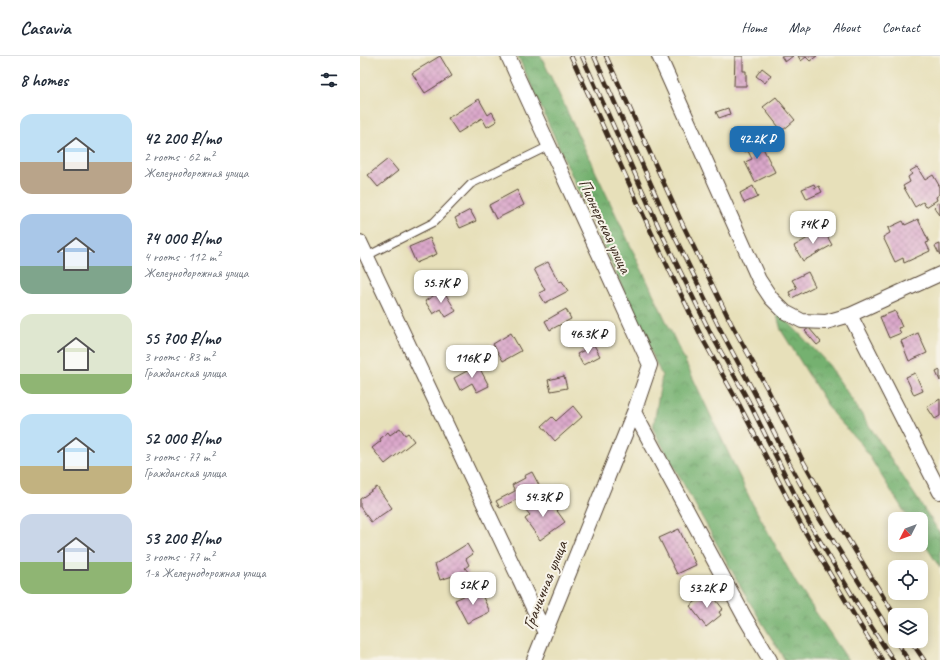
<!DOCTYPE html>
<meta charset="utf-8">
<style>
:root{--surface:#fff;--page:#f6f6f7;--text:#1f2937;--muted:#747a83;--line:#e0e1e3;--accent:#1f6fb2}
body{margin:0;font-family:Caveat,sans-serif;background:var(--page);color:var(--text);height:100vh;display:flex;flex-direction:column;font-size:15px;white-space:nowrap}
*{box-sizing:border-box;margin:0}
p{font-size:13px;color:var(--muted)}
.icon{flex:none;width:22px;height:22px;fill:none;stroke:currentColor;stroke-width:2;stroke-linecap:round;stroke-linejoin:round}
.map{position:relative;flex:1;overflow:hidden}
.panel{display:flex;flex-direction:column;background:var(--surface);width:360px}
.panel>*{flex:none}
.needle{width:26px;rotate:228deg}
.controls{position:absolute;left:528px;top:456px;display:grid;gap:8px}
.controls a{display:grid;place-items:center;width:40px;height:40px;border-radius:8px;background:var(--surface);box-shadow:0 2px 10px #0003;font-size:20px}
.price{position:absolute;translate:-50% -34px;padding:0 9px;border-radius:8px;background:#fff;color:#222;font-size:13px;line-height:26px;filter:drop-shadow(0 1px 2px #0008)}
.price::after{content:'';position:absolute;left:50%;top:24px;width:12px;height:9px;margin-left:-6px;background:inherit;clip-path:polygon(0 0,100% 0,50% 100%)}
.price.on{background:var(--accent);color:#fff}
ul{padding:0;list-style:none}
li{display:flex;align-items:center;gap:12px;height:100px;padding:0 20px}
li span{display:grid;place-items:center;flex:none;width:112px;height:80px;border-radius:12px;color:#555}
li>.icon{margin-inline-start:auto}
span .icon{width:48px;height:48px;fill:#fffc;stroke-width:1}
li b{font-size:17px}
h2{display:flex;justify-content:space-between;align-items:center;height:48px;padding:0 20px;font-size:17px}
header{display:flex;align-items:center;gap:24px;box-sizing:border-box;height:56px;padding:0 20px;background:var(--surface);border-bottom:1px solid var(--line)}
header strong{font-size:19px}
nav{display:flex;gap:22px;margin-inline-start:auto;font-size:14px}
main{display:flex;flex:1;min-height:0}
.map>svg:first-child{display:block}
.forest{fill:url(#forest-crowns);stroke:#586e47}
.building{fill:url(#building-cross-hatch)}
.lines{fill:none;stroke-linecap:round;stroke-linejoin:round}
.service-casing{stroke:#554535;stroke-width:9}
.minor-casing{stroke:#554535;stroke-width:16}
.service{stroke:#fff;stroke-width:7}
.minor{stroke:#fff;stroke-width:14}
.rail-casing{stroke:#3b2a1e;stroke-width:4.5}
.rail{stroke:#f7f3e8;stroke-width:3;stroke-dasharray:9;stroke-linecap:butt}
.labels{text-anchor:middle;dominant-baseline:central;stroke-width:4;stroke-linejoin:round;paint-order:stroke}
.street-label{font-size:17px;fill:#3b2a1e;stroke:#f7f3e8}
</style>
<header>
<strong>Casavia</strong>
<nav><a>Home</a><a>Map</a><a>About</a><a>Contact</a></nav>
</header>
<main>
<section class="panel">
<h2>8 homes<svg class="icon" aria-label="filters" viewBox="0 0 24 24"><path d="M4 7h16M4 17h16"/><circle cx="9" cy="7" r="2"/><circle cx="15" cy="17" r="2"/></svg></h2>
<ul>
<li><span style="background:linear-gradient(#bfe0f5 60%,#b9a48a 0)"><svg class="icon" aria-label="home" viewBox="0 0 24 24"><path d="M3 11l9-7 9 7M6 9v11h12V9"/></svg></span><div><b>42 200 ₽/mo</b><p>2 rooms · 62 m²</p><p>Железнодорожная улица</p></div></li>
<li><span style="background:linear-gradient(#a9c7e8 65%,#7fa58c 0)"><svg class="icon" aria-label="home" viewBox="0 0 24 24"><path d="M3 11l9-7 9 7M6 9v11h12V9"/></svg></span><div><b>74 000 ₽/mo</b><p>4 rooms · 112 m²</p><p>Железнодорожная улица</p></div></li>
<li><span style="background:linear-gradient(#dfe7d0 75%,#8fb573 0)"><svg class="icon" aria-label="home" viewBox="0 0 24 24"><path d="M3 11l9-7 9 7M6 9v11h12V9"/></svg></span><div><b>55 700 ₽/mo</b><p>3 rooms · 83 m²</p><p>Гражданская улица</p></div></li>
<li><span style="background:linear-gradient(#bfe0f5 65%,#c2b280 0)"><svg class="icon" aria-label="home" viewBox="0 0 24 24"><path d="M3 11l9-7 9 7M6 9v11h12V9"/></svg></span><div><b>52 000 ₽/mo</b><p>3 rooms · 77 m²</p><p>Гражданская улица</p></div></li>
<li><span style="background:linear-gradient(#c9d6e8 60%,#8fb573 0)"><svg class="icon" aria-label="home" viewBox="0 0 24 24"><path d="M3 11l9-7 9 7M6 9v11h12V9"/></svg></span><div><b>53 200 ₽/mo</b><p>3 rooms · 77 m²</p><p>1-я Железнодорожная улица</p></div></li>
</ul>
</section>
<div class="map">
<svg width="580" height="604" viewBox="0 0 580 604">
<defs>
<pattern id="forest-crowns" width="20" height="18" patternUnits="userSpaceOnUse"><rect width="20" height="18" fill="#75b170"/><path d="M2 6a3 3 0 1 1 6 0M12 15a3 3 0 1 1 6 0" fill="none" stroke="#61905b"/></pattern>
<pattern id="building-cross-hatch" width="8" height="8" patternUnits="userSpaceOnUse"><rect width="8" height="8" fill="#dba8cb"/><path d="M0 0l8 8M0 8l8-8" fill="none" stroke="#b389a4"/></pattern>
</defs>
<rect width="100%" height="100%" fill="#f7f3e8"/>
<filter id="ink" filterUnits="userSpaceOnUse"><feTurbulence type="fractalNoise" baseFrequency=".025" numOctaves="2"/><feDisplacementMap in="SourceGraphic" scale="8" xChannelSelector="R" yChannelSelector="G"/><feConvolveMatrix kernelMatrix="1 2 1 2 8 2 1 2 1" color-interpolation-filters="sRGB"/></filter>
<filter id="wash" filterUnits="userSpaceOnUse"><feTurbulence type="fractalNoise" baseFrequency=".012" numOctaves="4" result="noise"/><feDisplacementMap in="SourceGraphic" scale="16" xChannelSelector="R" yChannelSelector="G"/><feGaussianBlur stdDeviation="0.9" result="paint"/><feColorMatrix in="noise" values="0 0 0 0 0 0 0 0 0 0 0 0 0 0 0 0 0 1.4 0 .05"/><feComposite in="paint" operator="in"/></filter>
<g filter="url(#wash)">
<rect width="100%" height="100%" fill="#e7e0ba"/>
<path class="forest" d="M158 0H181L391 445 436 527 488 604H425L387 542 293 373 302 320Z
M415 252 469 309 580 477V512L561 482V463H549L502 389 473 358 421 274Z"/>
<g id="blocks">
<path class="building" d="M80 0 92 20 65 37 52 17Z
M375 0H383V15H386V30H374Z
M421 0H433L425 6Z
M438 0H457L450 5 446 1 441 5Z
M402 12 411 19 405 27 396 20Z
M416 41 435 64 422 75 403 51Z
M119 43 128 59 132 56 137 65 127 71 122 62 98 77 88 62Z
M368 52 370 58 359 62 356 56Z
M397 80 415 116 395 126 385 106 392 103 388 95 384 96 380 88Z
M28 103 38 115 18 131 8 119Z
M557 111 565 124 573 119 580 131V138L576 141 577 144 566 151 563 146 555 151 543 130 550 126 548 121 552 118 550 115Z
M454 128 455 132 459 130 462 136 447 143 442 133Z
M393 130 398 141 384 147 380 137Z
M157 134 164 149 136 163 129 149Z
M580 146V159L574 151Z
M110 154 116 165 100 172 95 162Z
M558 163 569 186 566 187 570 195 544 207 543 202 535 206 523 181 530 177 528 172 543 165 545 169Z
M462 171 472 189 443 205 434 190 453 179 452 177Z
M70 182 77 198 56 207 49 191Z
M580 188V200L575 190Z
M188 206 199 226 202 225 208 235 185 247 179 237 185 234 174 213Z
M448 216 455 230 432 242 429 236 437 232 432 224Z
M83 234 96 255 86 261 81 253 73 258 65 245Z
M206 253 211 263 190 274 185 265Z
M535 255 542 271 538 272 541 277 529 282 520 261Z
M217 272 223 283 212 289 206 278Z
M449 272 461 286 457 289 445 275Z
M151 277 161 295 143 305 133 288Z
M558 277 567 297 549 305 541 285Z
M234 289 240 300 223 309 217 298Z
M118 309 129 330 117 336 112 327 100 334 94 322Z
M580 314V325L576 316Z
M555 317 563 335 554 339 546 321Z
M204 320 207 332 191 335 188 324Z
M580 343V360L575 363 567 351Z
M213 350 222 361 195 385 182 370 192 361 196 365Z
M40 372 45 379 48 377 54 385 25 408 12 392 21 385 20 383 28 376 30 379Z
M172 416 180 431 140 452 136 445 155 435 152 429 165 422 164 420Z
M17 431 32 452 11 466 0 451V443Z
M180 442 184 448 190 445 205 466 180 484 165 463 170 459 165 453Z
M319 473 336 509 317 518 299 482Z
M107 488 113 498 106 503 109 509 105 512 109 517 99 524 96 519 80 524 75 508Z
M119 533 130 556 107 567 95 544Z
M349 535 363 553 359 556 361 559 346 571 330 550Z"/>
</g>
</g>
<g filter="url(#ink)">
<use href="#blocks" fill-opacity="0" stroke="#554535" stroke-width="1"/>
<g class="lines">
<defs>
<path id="service" d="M7 200 74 166 111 128 189 90"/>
<path id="minor" d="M148 0 290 309 274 356 174 604
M299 0 399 224 411 242 425 256 442 265 466 266 490 259 580 218
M0 186 185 577
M490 259 580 436
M274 356 384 560 410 604"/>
</defs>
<use href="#service" class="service-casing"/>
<use href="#minor" class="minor-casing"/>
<use href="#service" class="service"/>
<use href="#minor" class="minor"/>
<defs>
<path id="rail" d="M211 0 292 178 342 282 379 348 441 469 500 569 522 604
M222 0 301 176 351 278 388 344 448 465 507 564 533 604
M234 0 310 171 360 273 396 340 429 407 459 462 535 584
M246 0 321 165 371 267 408 334 441 401 471 455 535 560
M536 585 548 604
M551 585 564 604"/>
</defs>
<use href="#rail" class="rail-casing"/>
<use href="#rail" class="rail"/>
</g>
</g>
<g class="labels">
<g class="street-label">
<text transform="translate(245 170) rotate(65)">Пионерская улица</text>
<text transform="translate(185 529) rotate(-68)">Граничная улица</text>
</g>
</g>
</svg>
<div class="controls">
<a><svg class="needle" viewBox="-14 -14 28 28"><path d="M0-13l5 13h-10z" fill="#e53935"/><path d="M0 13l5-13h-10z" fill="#747a83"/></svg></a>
<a><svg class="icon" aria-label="locate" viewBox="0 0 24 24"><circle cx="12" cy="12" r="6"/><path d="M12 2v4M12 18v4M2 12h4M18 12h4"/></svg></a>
<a><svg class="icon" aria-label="layers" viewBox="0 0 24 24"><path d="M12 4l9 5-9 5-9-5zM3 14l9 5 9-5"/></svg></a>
</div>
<b class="price on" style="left:397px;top:104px">42.2K ₽</b>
<b class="price" style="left:453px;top:189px">74K ₽</b>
<b class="price" style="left:81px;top:248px">55.7K ₽</b>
<b class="price" style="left:228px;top:299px">46.3K ₽</b>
<b class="price" style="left:112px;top:323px">116K ₽</b>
<b class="price" style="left:183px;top:462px">54.3K ₽</b>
<b class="price" style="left:113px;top:550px">52K ₽</b>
<b class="price" style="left:347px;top:553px">53.2K ₽</b>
</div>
</main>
